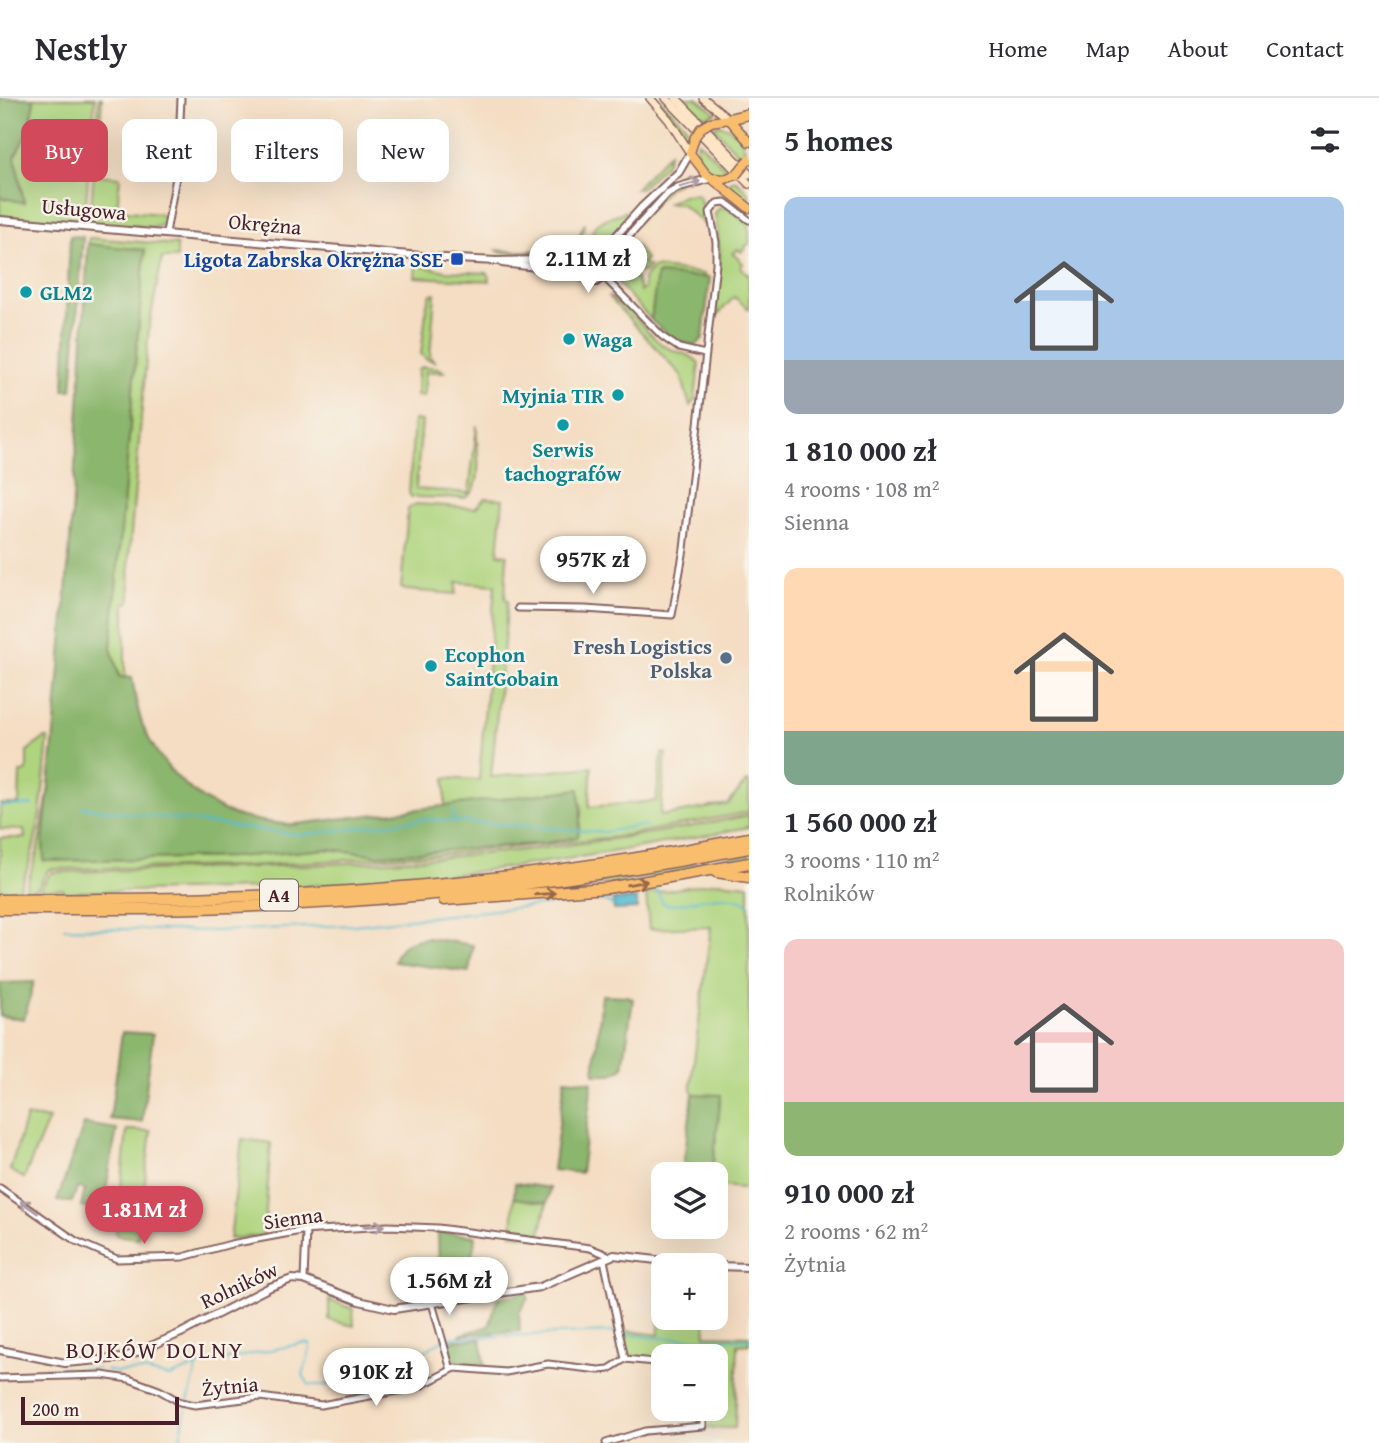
<!DOCTYPE html>
<meta charset="utf-8">
<style>
:root{--surface:#fff;--page:#f7f7f7;--text:#2b2b33;--muted:#7c7c81;--line:#e1e1e2;--accent:#d1495b}
body{margin:0;font-family:"Gentium Book Plus",serif;background:var(--page);color:var(--text);height:100vh;display:flex;flex-direction:column;font-size:26px;white-space:nowrap}
*{box-sizing:border-box;margin:0}
p{font-size:23px;color:var(--muted)}
.icon{flex:none;width:38px;height:38px;fill:none;stroke:currentColor;stroke-width:2;stroke-linecap:round;stroke-linejoin:round}
.map{position:relative;flex:1;overflow:hidden}
.details{display:flex;flex-direction:column;background:var(--surface);width:630px}
.details>*{flex:none}
.hud{position:absolute;left:21px;top:21px;width:623px;height:63px;display:flex;gap:14px}
.controls{position:absolute;left:651px;top:1064px;display:grid;gap:14px}
.controls a{display:grid;place-items:center;width:77px;height:77px;border-radius:14px;background:var(--surface);box-shadow:0 7px 28px #0002;font-size:35px}
.scale{position:absolute;left:21px;bottom:18px;width:158px;box-sizing:border-box;padding-left:7px;border:4px solid #4a1f2b;border-top:0;font-size:19px;line-height:24px;white-space:nowrap;color:#4a1f2b;-webkit-text-stroke:5px #f7f3e8;paint-order:stroke}
.price{position:absolute;translate:-50% -60px;padding:0 16px;border-radius:24px;background:#fff;color:#222;font-size:23px;line-height:46px;filter:drop-shadow(0 2px 4px #0008)}
.price::after{content:'';position:absolute;left:50%;top:42px;width:21px;height:16px;margin-left:-10px;background:inherit;clip-path:polygon(0 0,100% 0,50% 100%)}
.price.current{background:var(--accent);color:#fff}
ul{padding:0;list-style:none}
li{display:grid;align-content:center;gap:14px;height:371px;padding:0 35px}
li span{display:grid;place-items:center;height:217px;border-radius:14px;color:#555}
li>.icon{margin-inline-start:auto}
span .icon{width:126px;height:126px;fill:#fffc;stroke-width:1}
li b{font-size:30px}
h2{display:flex;justify-content:space-between;align-items:center;height:84px;padding:0 35px;font-size:30px}
.pill{padding:0 24px;border-radius:14px;background:var(--surface);box-shadow:0 7px 28px #0002;font-size:24px;line-height:63px}
.pill.current{background:var(--accent);color:#fff}
header{display:flex;align-items:center;gap:42px;box-sizing:border-box;height:98px;padding:0 35px;background:var(--surface);border-bottom:2px solid var(--line)}
header strong{font-size:33px}
nav{display:flex;gap:38px;margin-inline-start:auto;font-size:24px}
main{display:flex;flex:1;min-height:0}
.map>svg:first-child{display:block}
.green{fill:#afd47e;stroke:#7c7a54;stroke-width:2}
.forest{fill:#8bb66d;stroke:#6a6a4c;stroke-width:2}
.water{fill:#51bace;stroke:#4e6c7c;stroke-width:2}
.lines{fill:none;stroke-linecap:round;stroke-linejoin:round}
.stream{stroke:#51bace;stroke-width:2}
.minor-casing{stroke:#866260;stroke-width:9}
.tertiary-casing{stroke:#866260;stroke-width:10}
.secondary-casing{stroke:#866260;stroke-width:10}
.primary-casing{stroke:#866260;stroke-width:11}
.motorway-casing{stroke:#866260;stroke-width:13}
.minor{stroke:#fff;stroke-width:5}
.tertiary{stroke:#fff;stroke-width:6}
.secondary{stroke:#fde5c5;stroke-width:7}
.primary{stroke:#f9be6d;stroke-width:8}
.motorway{stroke:#f9be6d;stroke-width:10}
.primary-bridge-casing{stroke:#866260;stroke-width:11;stroke-linecap:butt}
.primary-bridge{stroke:#f9be6d;stroke-width:8}
.oneway{stroke:#ae9aa0}
.oneway2{stroke:#996749}
.transit-dot{fill:#1a4fb4;stroke:#f7f3e8;stroke-width:2.5}
.culture-dot{fill:#0f9aa8;stroke:#f7f3e8;stroke-width:2.5}
.service-dot{fill:#5c6f8a;stroke:#f7f3e8;stroke-width:2.5}
.labels{text-anchor:middle;dominant-baseline:central;stroke-width:5;stroke-linejoin:round;paint-order:stroke}
.shield{fill:#f7f3e8;stroke:#7e5f64;stroke-width:2}
.shield-label{font-size:19px;font-weight:bold;fill:#4a1f2b}
.street-label{font-size:21px;fill:#4a1f2b;stroke:#f7f3e8}
.transit-label{font-size:21px;font-weight:bold;fill:#164399;stroke:#f7f3e8;text-anchor:end}
.culture-label{font-size:21px;font-weight:bold;fill:#0d838f;stroke:#f7f3e8;text-anchor:start}
.service-label{font-size:21px;font-weight:bold;fill:#4e5e75;stroke:#f7f3e8;text-anchor:end}
.neighbourhood-label{font-size:23px;letter-spacing:2px;fill:#4a1f2b;stroke:#f7f3e8}
</style>
<header>
<strong>Nestly</strong>
<nav><a>Home</a><a>Map</a><a>About</a><a>Contact</a></nav>
</header>
<main>
<div class="map">
<svg width="749" height="1345" viewBox="0 0 749 1345">
<rect width="100%" height="100%" fill="#f7f3e8"/>
<filter id="ink" filterUnits="userSpaceOnUse"><feTurbulence type="fractalNoise" baseFrequency=".0143" numOctaves="2"/><feDisplacementMap in="SourceGraphic" scale="14" xChannelSelector="R" yChannelSelector="G"/><feConvolveMatrix kernelMatrix="1 2 1 2 8 2 1 2 1" color-interpolation-filters="sRGB"/></filter>
<filter id="wash" filterUnits="userSpaceOnUse"><feTurbulence type="fractalNoise" baseFrequency=".00686" numOctaves="4" result="noise"/><feDisplacementMap in="SourceGraphic" scale="28" xChannelSelector="R" yChannelSelector="G"/><feGaussianBlur stdDeviation="1.57" result="paint"/><feColorMatrix in="noise" values="0 0 0 0 0 0 0 0 0 0 0 0 0 0 0 0 0 1.4 0 .05"/><feComposite in="paint" operator="in"/></filter>
<g filter="url(#wash)">
<rect width="100%" height="100%" fill="#f4ddc2"/>
<path class="green" d="M34 0H95L84 126 0 118V99L24 104 15 58 31 27Z
M99 0H102L97 77 120 79 117 112 160 116 165 119 163 126 157 129 90 126Z
M655 0H660L690 33 685 41Z
M682 0H697L716 15 705 19Z
M720 27C736 30 749 46 743 61L713 29Z
M698 43 729 74C711 82 691 60 698 43Z
M670 54 665 67 640 91H635Z
M685 71 692 75 695 80 683 82 669 89 608 156 606 154 656 98Z
M736 82 749 95V106L724 86Z
M696 96 699 98 708 129 681 106 668 105 683 97Z
M720 109 730 111 749 126V145L741 154 738 151 733 156 743 165 741 170 749 177V211L734 199 715 220 720 155 715 116Z
M637 110 606 146 595 148 592 144C586 121 621 116 637 110Z
M585 125 578 150 573 156 499 154 497 152C526 155 550 153 577 142Z
M89 140 177 147V160H162L149 229 129 459 130 504 125 505V580L120 579 111 550 145 152 88 146Z
M630 147 636 148 646 161 643 164 645 168H649L646 173 638 174 635 169 632 170 640 193 644 191 643 181 654 169 704 176V180L657 176 651 222 619 186V164Z
M583 168a11 11 0 1 1 22 0a11 11 0 1 1-22 0Z
M416 167 446 173 487 175 490 183 415 179Z
M435 195 430 258 434 263 426 261 421 256 427 206 431 196Z
M608 198C630 208 643 231 661 246 672 255 692 254 699 266L695 301 690 308 681 277Z
M423 269 439 270 444 274H426L424 298H417L418 271Z
M414 322 422 323 416 391 469 395 477 327C475 347 487 391 464 400L411 399 409 395Z
M485 400 503 401 498 456 507 457 505 501 508 502 491 679 592 669 589 709 656 703 662 655H666L660 718 728 706 746 684H749V714L616 739 459 755 246 768 57 771 48 772 37 791 25 792 37 755 49 690 43 744 45 763 234 759 327 751 377 757 581 716 579 691 445 709V680L479 682 495 487 457 484 456 496 406 492 401 490 408 411 416 406 475 410Z
M45 640H48C43 690 41 745 19 791L0 792V740H25L24 732 0 731V706H19L20 674 27 673V653Z
M749 717V729C644 750 537 767 430 779 309 791 186 792 65 794L63 791 40 792 49 777 54 774C287 769 520 766 749 717Z
M749 756V762L616 785 530 791 647 774Z
M717 784 749 787V1091L716 1087V1076H712L721 998 693 996 691 986 711 829 649 831 646 796Z
M26 1019 49 1021 24 1080 10 1072Z
M127 1032 151 1033 138 1140 116 1137Z
M242 1041 271 1045 264 1137 230 1141Z
M514 1097 547 1105 539 1140 512 1136Z
M658 1201 663 1202V1220H705L706 1237 749 1238V1246L738 1247 735 1330H705V1311H716V1258H663V1262L629 1258 622 1232 659 1237Z
M329 1202 353 1211 354 1228 329 1222Z"/>
<path class="forest" d="M0 0H34L31 27 15 58 24 105 0 99Z
M70 138 83 139 72 292H64Z
M88 146 145 152 111 550 119 579 132 580C135 595 137 613 143 628 158 665 192 700 230 715 249 723 270 724 289 727L579 691 581 716 578 739 546 745 377 757 327 751 234 759 44 763 43 744C65 545 78 346 88 146Z
M657 176 710 180 703 240 696 248 673 242 651 222Z
M428 840 473 847 469 874 394 864C398 845 410 842 428 840Z
M34 884 24 921 0 918V885Z
M602 897 627 898 633 901 623 970 612 976H594Z
M122 934 153 936 142 1024 110 1021Z
M565 981 592 984 581 1075 553 1072Z
M693 996 721 997 712 1076H682Z
M84 1026 117 1031 102 1113 81 1109 85 1091 77 1090 72 1104 57 1103Z
M515 1085 550 1090 547 1105 514 1100Z
M438 1134 476 1138 471 1162 460 1174 448 1165 439 1167Z
M523 1195H527L528 1200 519 1215 520 1233 459 1237 489 1228 498 1200Z
M481 1241 485 1268 472 1265 453 1267 447 1243Z"/>
<path class="water" d="M637 801V811L614 812 613 802Z"/>
<g class="lines">
<path class="stream" d="M0 708 32 707
M82 709 301 737 424 721 605 734 643 727 646 729
M453 713 454 722
M657 792 662 804 668 807C694 806 725 790 749 806
M64 830 215 833 354 827 598 801 613 807
M622 1235 653 1240 749 1241
M45 1270 99 1271
M105 1272 116 1274 144 1273 169 1279 197 1268 303 1245 310 1246V1251L303 1277 309 1287H327L351 1277 389 1274 398 1271 445 1240 615 1234
M188 1303 197 1270
M179 1345 186 1310"/>
</g>
</g>
<g filter="url(#ink)">
<g class="lines">
<defs>
<path id="minor" d="M166 135 178 68 181 0
M605 180 663 239 679 250 705 256
M518 510 585 511 672 517 684 451 716 166V144L710 114 717 105 725 104 749 122
M0 1090 76 1143 117 1161 183 1159 231 1146 301 1133 388 1128 438 1130 590 1150 610 1158
M304 1182 306 1132
M432 1205 451 1272
M625 1261 663 1265
M0 1280 102 1277 129 1281 159 1292 180 1304 195 1307 260 1299 321 1307 418 1289 455 1270 506 1274 548 1266 599 1272 609 1271 625 1261 604 1162
M606 1345 645 1333 703 1328V1311"/>
<path id="tertiary" d="M0 122 457 161 496 163 581 161
M595 153C607 155 612 164 608 176L596 184 582 179C567 154 597 156 609 146L641 110 679 74 690 55
M608 161 668 95 679 89 712 80
M502 165 579 174
M716 1168 749 1169
M0 1252 65 1265 123 1260 181 1235 270 1189 292 1181 304 1182 359 1203 394 1211 540 1189 614 1157 699 1167"/>
<path id="secondary" d="M650 0 669 22 690 55
M666 0 749 86
M676 0 749 76
M703 0 729 21"/>
<path id="primary" d="M711 24 729 21 749 44
M695 39 690 55 706 76 749 110
M712 80 725 81 736 77"/>
<path id="motorway" d="M729 21 749 16
M716 774 749 779
M0 802C106 801 212 801 318 795 463 787 607 768 749 740
M444 802 607 790 749 765
M0 811C94 811 187 812 281 807 438 800 595 780 749 750"/>
</defs>
<use href="#minor" class="minor-casing"/>
<use href="#tertiary" class="tertiary-casing"/>
<use href="#secondary" class="secondary-casing"/>
<use href="#primary" class="primary-casing"/>
<use href="#motorway" class="motorway-casing"/>
<use href="#minor" class="minor"/>
<use href="#tertiary" class="tertiary"/>
<use href="#secondary" class="secondary"/>
<use href="#primary" class="primary"/>
<use href="#motorway" class="motorway"/>
<defs>
<path id="primary-bridge" d="M695 39 701 30 711 24
M736 77 748 62"/>
</defs>
<use href="#primary-bridge" class="primary-bridge-casing"/>
<use href="#primary-bridge" class="primary-bridge"/>
</g>
<defs><path id="oneway-shaft" d="M-6 0H5M1.5-3L5.5 0L1.5 3" fill="none" stroke-width="1.6" stroke-linecap="round" stroke-linejoin="round" transform="scale(1.75)"/></defs>
<g class="oneway">
<use href="#oneway-shaft" transform="translate(690 86) rotate(-16)"/>
<use href="#oneway-shaft" transform="translate(29 1109) rotate(-145)"/>
<use href="#oneway-shaft" transform="translate(374 1128) rotate(-3)"/>
</g>
<g class="oneway2">
<use href="#oneway-shaft" transform="translate(637 785) rotate(-10)"/>
<use href="#oneway-shaft" transform="translate(545 796) rotate(-4)"/>
</g>
</g>
<rect class="transit-dot" x="450" y="154" width="14" height="14" rx="3.5"/>
<g class="culture-dot">
<circle cx="26" cy="194" r="7"/>
<circle cx="569" cy="241" r="7"/>
<circle cx="618" cy="297" r="7"/>
<circle cx="563" cy="327" r="7"/>
<circle cx="431" cy="568" r="7"/>
</g>
<circle class="service-dot" cx="726" cy="560" r="7"/>
<g class="labels">
<rect class="shield" x="260" y="781.5" width="38" height="31" rx="5"/>
<g class="shield-label">
<text x="279" y="797">A4</text>
</g>
<g class="street-label">
<text transform="translate(84 111) rotate(5)">Usługowa</text>
<text transform="translate(265 126) rotate(5)">Okrężna</text>
<text transform="translate(293 1120) rotate(-8)">Sienna</text>
<text transform="translate(239 1187) rotate(-25)">Rolników</text>
<text transform="translate(230 1288) rotate(-5)">Żytnia</text>
</g>
<g class="transit-label">
<text x="443" y="161">Ligota Zabrska Okrężna SSE</text>
</g>
<g class="culture-label">
<text x="40" y="194">GLM2</text>
<text x="583" y="241">Waga</text>
<text x="604" y="297" text-anchor="end">Myjnia TIR</text>
<text x="563" y="351" text-anchor="middle">Serwis<tspan x="563" dy="24">tachografów</tspan></text>
<text x="445" y="556">Ecophon<tspan x="445" dy="24">SaintGobain</tspan></text>
</g>
<g class="service-label">
<text x="712" y="548">Fresh Logistics<tspan x="712" dy="24">Polska</tspan></text>
</g>
<g class="neighbourhood-label">
<text x="155" y="1251">BOJKÓW DOLNY</text>
</g>
</g>
</svg>
<div class="controls">
<a><svg class="icon" aria-label="layers" viewBox="0 0 24 24"><path d="M12 4l9 5-9 5-9-5zM3 14l9 5 9-5"/></svg></a>
<a>+</a>
<a>−</a>
</div>
<div class="scale">200 m</div>
<b class="price" style="left:588px;top:197px">2.11M zł</b>
<b class="price" style="left:593px;top:498px">957K zł</b>
<b class="price current" style="left:144px;top:1148px">1.81M zł</b>
<b class="price" style="left:449px;top:1219px">1.56M zł</b>
<b class="price" style="left:376px;top:1310px">910K zł</b>
<div class="hud">
<a class="pill current">Buy</a>
<a class="pill">Rent</a>
<a class="pill">Filters</a>
<a class="pill">New</a>
</div>
</div>
<section class="details">
<h2>5 homes<svg class="icon" aria-label="filters" viewBox="0 0 24 24"><path d="M4 7h16M4 17h16"/><circle cx="9" cy="7" r="2"/><circle cx="15" cy="17" r="2"/></svg></h2>
<ul>
<li><span style="background:linear-gradient(#a9c7e8 75%,#9aa5b1 0)"><svg class="icon" aria-label="home" viewBox="0 0 24 24"><path d="M3 11l9-7 9 7M6 9v11h12V9"/></svg></span><div><b>1 810 000 zł</b><p>4 rooms · 108 m²</p><p>Sienna</p></div></li>
<li><span style="background:linear-gradient(#ffd9b3 75%,#7fa58c 0)"><svg class="icon" aria-label="home" viewBox="0 0 24 24"><path d="M3 11l9-7 9 7M6 9v11h12V9"/></svg></span><div><b>1 560 000 zł</b><p>3 rooms · 110 m²</p><p>Rolników</p></div></li>
<li><span style="background:linear-gradient(#f6c9c9 75%,#8fb573 0)"><svg class="icon" aria-label="home" viewBox="0 0 24 24"><path d="M3 11l9-7 9 7M6 9v11h12V9"/></svg></span><div><b>910 000 zł</b><p>2 rooms · 62 m²</p><p>Żytnia</p></div></li>
</ul>
</section>
</main>
